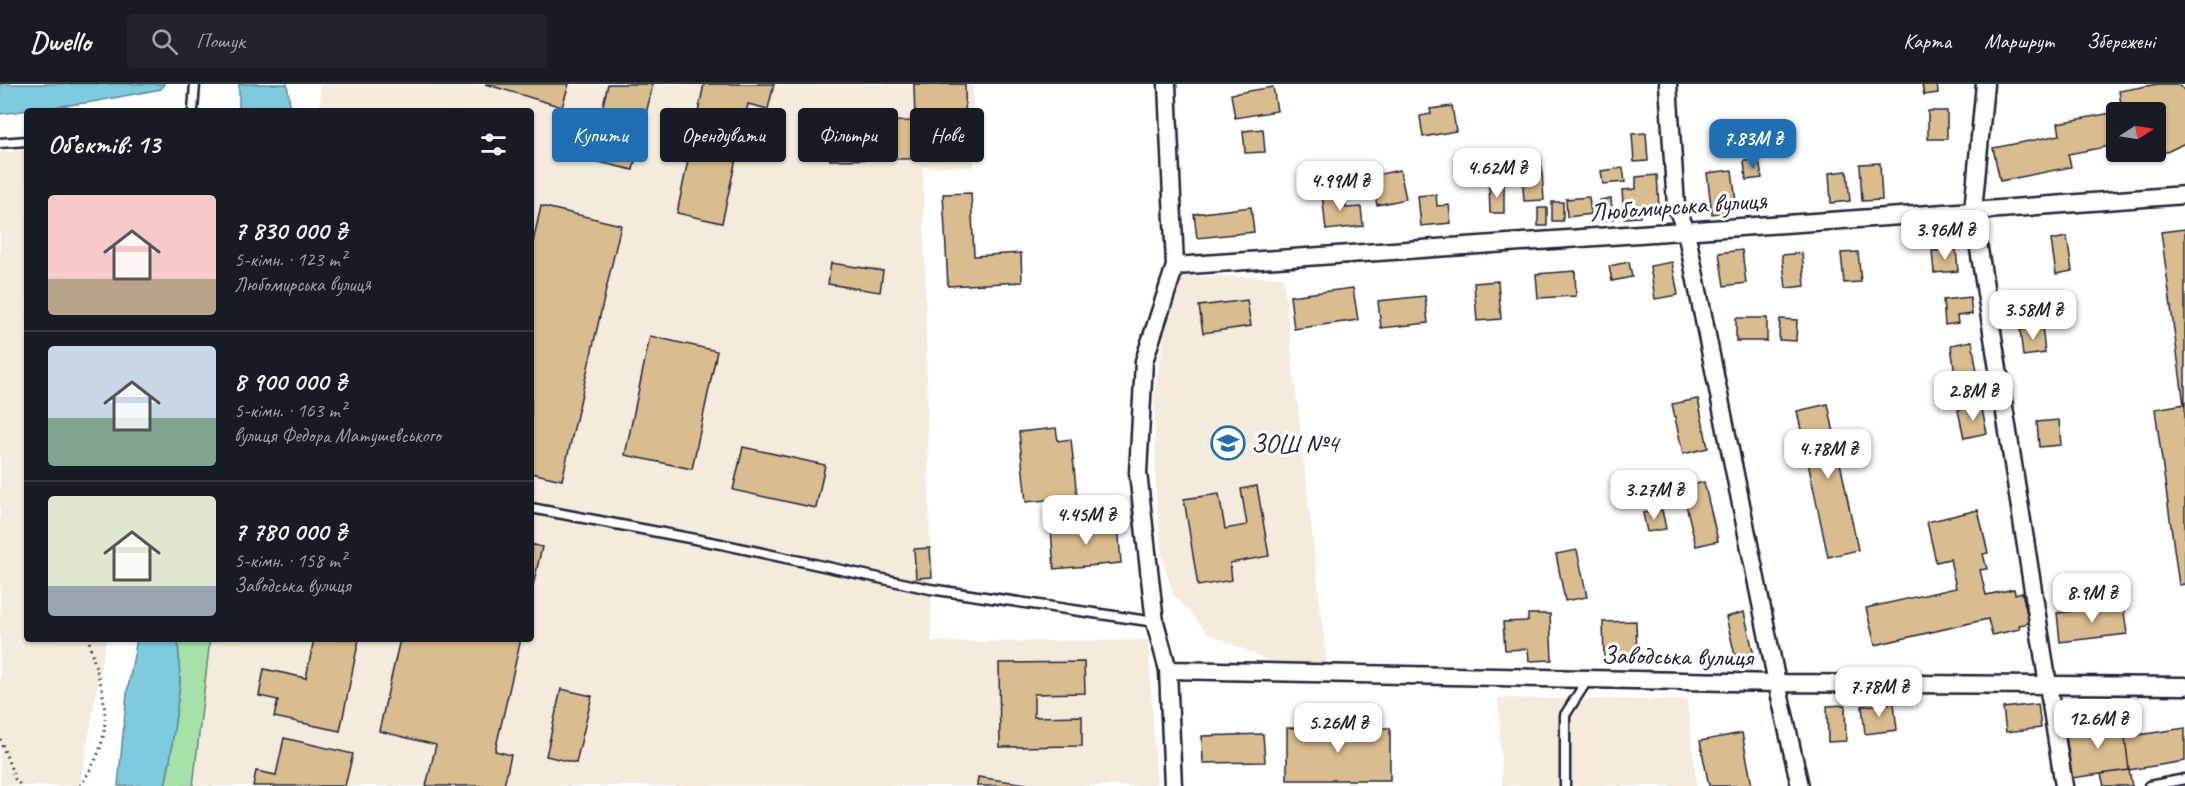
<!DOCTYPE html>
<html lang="uk">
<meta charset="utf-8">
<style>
:root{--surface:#171b24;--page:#20242c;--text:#f1f3f6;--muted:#9ea1a6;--line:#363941;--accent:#1f6fb2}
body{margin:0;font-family:Caveat,sans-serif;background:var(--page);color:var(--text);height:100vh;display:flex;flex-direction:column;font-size:22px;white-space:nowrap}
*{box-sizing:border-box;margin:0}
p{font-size:20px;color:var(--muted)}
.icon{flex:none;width:33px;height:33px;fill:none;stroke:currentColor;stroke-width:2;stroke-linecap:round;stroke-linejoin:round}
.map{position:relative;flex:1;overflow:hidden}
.drawer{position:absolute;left:24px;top:24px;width:510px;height:534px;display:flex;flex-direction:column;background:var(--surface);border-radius:6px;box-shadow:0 2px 4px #0004}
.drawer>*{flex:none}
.top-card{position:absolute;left:552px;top:24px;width:570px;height:54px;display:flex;gap:12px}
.needle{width:39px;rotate:78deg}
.controls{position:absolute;left:2106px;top:18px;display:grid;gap:12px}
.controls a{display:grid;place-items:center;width:60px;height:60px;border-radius:6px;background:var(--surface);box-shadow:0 2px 4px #0004;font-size:30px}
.price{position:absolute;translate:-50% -51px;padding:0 14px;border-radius:12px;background:#fff;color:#222;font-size:20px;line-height:39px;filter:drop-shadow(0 2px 3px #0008)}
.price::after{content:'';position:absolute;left:50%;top:36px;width:18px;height:14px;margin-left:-9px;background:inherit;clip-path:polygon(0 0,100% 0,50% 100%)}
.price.active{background:var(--accent);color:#fff}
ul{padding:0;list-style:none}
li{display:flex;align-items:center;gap:18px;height:150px;padding:0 24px}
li+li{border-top:2px solid var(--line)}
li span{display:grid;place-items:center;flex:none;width:168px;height:120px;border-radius:6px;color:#555}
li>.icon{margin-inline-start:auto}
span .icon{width:72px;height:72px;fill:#fffc;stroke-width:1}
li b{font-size:26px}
h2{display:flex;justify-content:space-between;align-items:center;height:72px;padding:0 24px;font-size:26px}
.tag{padding:0 21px;border-radius:6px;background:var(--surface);box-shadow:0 2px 4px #0004;font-size:21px;line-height:54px}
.tag.active{background:var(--accent);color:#fff}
header{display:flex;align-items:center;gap:36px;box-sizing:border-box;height:84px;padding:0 30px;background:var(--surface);border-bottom:2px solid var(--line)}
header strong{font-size:28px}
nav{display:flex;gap:33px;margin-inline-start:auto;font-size:21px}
.search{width:420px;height:54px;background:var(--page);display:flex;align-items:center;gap:15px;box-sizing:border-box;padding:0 21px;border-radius:6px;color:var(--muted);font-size:22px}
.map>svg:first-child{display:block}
.built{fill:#f4ebdd}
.green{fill:#a6e2a8;stroke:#648272;stroke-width:1.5}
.water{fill:#7fcbde;stroke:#5a879d;stroke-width:1.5}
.building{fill:#d9bd8e;stroke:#22223b;stroke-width:1.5}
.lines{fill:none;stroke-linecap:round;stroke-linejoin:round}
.lane-casing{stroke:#22223b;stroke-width:13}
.street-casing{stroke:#22223b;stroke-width:21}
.path{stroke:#22223b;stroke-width:3;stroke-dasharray:1.5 4.5;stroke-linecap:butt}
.lane{stroke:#fff;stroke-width:8}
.street{stroke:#fff;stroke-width:16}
.labels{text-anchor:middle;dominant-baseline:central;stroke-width:6;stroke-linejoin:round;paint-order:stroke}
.street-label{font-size:26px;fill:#22223b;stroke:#fff}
.poi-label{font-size:26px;fill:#22223b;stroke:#fff;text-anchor:start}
</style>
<header>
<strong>Dwello</strong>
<div class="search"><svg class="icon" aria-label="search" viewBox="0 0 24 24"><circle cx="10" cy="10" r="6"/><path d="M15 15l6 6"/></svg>Пошук</div>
<nav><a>Карта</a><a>Маршрут</a><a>Збережені</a></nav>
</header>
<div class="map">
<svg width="2185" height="702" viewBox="0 0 2185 702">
<rect width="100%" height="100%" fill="#fff"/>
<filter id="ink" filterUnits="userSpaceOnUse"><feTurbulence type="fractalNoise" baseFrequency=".0167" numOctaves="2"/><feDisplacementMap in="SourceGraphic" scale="12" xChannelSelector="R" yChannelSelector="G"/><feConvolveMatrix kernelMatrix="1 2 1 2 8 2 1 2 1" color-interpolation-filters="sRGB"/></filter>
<g filter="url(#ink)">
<path class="built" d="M320 0H973L974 83H923L932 558 1148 556 1157 702H193L210 555H531V27H320Z
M27 66V555H106L80 702H0V68Z
M1182 192 1283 193 1327 580 1271 578 1208 549 1173 510 1162 473 1156 410 1154 309 1171 213Z
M1498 614 1687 616 1697 702H1502Z"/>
<path class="green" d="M178 555H210L193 702H165L170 677 180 599Z"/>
<path class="water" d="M0 0H164L161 5 92 18 0 30Z
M239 0H287L291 27H239Z
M137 555H178L180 599 170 677 165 702H118L127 609Z"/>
<path class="building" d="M485 0H569L562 23Z
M608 0H653L633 86 590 76Z
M704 0H774L768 25 748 20 722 139 677 129Z
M914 0H965L966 74 830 76 829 38 915 37Z
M1922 0H1937L1938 9 1924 11Z
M2158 0H2176L2185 6V59L2167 68 2156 67V28L2122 27 2119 7Z
M1273 3 1277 27 1235 34 1231 10Z
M1452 22 1456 47 1423 53 1420 32 1431 30 1430 25Z
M2127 26 2128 28H2116V61L2068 70 2071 83 2000 97 1993 64 2060 51 2058 39Z
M1928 27H1947V55H1928Z
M1263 45 1265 68 1245 69 1243 47Z
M1646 49 1648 77 1634 78 1632 50Z
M1541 75 1544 116 1524 117 1521 77Z
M1759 76 1762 94 1746 96 1744 77Z
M1880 79 1882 116 1862 117 1860 80Z
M1623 84 1625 98 1603 100 1601 87Z
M1400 86 1406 115 1377 121 1371 92Z
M1732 86 1737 126 1712 130 1707 89Z
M1847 87 1850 117 1831 119 1829 89Z
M1657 91 1659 123 1639 125 1640 133 1624 134 1622 106 1636 105V93Z
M1489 101H1504V129H1490Z
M1344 107 1346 124 1361 123 1363 142 1326 146 1322 110Z
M971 109 974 172 1021 169 1022 198 948 202 943 110Z
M1436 110 1437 122 1449 121 1451 139 1421 142 1418 112Z
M1589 113 1591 130 1567 133 1566 115Z
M1611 114 1613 135 1603 137 1600 116Z
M1552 118H1563V137H1552Z
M541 122 621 141 562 396 531 389V167Z
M1251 123 1254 148 1197 154 1194 130Z
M1538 124H1547V142H1538Z
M2185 145V321H2184L2161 148Z
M2067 153 2072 187 2056 190 2051 156Z
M1956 165 1958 187 1934 189 1932 167Z
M1742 166 1746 199 1724 202 1719 169Z
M1858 168 1861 198 1844 199 1841 169Z
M1802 169 1805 202 1786 204 1782 171Z
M1629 178 1632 193 1612 197 1609 182Z
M1672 178 1678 211 1655 215 1650 182Z
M831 179 883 187 880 208 828 200Z
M1575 187 1576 212 1538 214 1536 190Z
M1498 197 1501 235 1477 237 1474 199Z
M1353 204 1358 236 1294 245 1290 212Z
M1425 212 1428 239 1381 244 1378 217Z
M1970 213 1972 230 1957 232 1958 239 1945 241 1943 216Z
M1247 216 1251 242 1203 249 1199 222Z
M1736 234H1767V257H1736Z
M1780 235 1797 236 1796 257 1779 256Z
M2042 242 2045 269 2023 272 2020 246Z
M650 252 717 267 692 385 625 371Z
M1972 257 1978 295 1956 299 1951 261Z
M1698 315 1708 364 1683 370 1672 320Z
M1828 320 1858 466 1828 473 1797 327Z
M2185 320V500L2179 501 2155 325Z
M1981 321 1987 349 1964 354 1958 326Z
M2059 336 2061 361 2039 363 2037 338Z
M1056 344 1058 357 1071 355 1077 413 1026 418 1019 348Z
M743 363 825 381 816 424 733 406Z
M1704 398 1718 457 1696 462 1682 404Z
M1257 402 1269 472 1230 479 1232 496 1198 502 1184 415 1219 410 1225 445 1247 441 1241 405Z
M1662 426 1666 445 1647 448 1643 429Z
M1978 426 1988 469 1983 470 1987 485 1980 486 1986 511 2014 505 2015 510 2022 508 2029 539 2019 541 2020 545 1992 551 1988 535 1875 561 1866 524 1956 504 1950 475 1936 478 1927 438Z
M1118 440 1121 479 1054 485 1051 445Z
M531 460 542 463 531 510Z
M930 464 932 493 916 494 914 465Z
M1577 466 1587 513 1565 517 1556 470Z
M2123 521 2127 550 2060 558 2057 529Z
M1744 528 1755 576 1737 580 1726 533Z
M1528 530H1550L1552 576 1529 577 1528 565 1505 566 1503 538 1528 537Z
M1636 537 1637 572 1604 573 1603 538Z
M314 555H359L340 647 274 633 278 616 259 612 264 585 306 594Z
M400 555H521L495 667 511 671 504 702H426L436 661 379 647Z
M1084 578 1085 609 1034 610V633L1082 632V662L1000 663 999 579Z
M561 605 592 612 576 679 546 672Z
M1894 619 1897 646 1865 650 1862 622Z
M2038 620 2041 644 2006 648 2003 624Z
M1845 621 1846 657 1828 658 1827 622Z
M2129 638 2131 652 2125 653 2129 686 2072 694 2065 647Z
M1287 644H1390V696H1287Z
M2185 644V677L2129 686 2125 653Z
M1742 649 1752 702H1709L1700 657Z
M1263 650 1265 678 1203 679 1202 652Z
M284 654 353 670 345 702H253L256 687 276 691Z
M2129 686 2132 702H2104L2101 690Z
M978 693 1039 702H977Z"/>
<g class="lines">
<defs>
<path id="lane" d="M193 27 195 0
M0 59 27 57
M531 424 721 460 930 505 1155 538
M1565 702V631L1588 595
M2149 702 2185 695"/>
<path id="street" d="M1167 0 1175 182 1144 277 1138 389 1155 538 1168 586 1173 702
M1668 0 1676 122 1686 147 1777 599 1800 702
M1985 0 1973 127 2064 702
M1175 182 1973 127 2185 111
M1168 586 1777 599 2185 602"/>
</defs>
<use href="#lane" class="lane-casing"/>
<use href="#street" class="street-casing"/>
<path class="path" d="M0 655 15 695 21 702
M80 702C104 667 110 643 101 601 97 585 91 571 89 555"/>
<use href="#lane" class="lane"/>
<use href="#street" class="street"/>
</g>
</g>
<defs>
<symbol id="school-ring" viewBox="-11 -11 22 22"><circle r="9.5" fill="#fff" stroke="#1f6fb2" stroke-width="1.5"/><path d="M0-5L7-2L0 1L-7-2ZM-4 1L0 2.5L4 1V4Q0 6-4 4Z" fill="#1f6fb2"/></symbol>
</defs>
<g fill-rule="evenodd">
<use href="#school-ring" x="1209" y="340" width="38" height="38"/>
</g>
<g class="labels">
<g class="street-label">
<text transform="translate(1678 122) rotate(-4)">Любомирська вулиця</text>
<text transform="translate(1677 572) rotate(1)">Заводська вулиця</text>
</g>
<g class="poi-label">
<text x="1251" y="359">ЗОШ №4</text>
</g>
</g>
</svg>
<div class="controls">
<a><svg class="needle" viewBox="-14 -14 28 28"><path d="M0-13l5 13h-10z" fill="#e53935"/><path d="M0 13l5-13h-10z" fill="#9ea1a6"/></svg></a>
</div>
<b class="price active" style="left:1753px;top:86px">7.83M ₴</b>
<b class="price" style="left:1497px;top:115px">4.62M ₴</b>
<b class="price" style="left:1340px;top:128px">4.99M ₴</b>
<b class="price" style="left:1945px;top:177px">3.96M ₴</b>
<b class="price" style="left:2033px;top:257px">3.58M ₴</b>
<b class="price" style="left:1973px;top:338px">2.8M ₴</b>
<b class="price" style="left:1828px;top:396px">4.78M ₴</b>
<b class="price" style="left:1654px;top:437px">3.27M ₴</b>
<b class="price" style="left:1086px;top:462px">4.45M ₴</b>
<b class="price" style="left:2092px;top:540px">8.9M ₴</b>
<b class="price" style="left:1879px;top:634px">7.78M ₴</b>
<b class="price" style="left:2098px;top:666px">12.6M ₴</b>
<b class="price" style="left:1338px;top:670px">5.26M ₴</b>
<div class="top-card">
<a class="tag active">Купити</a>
<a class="tag">Орендувати</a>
<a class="tag">Фільтри</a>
<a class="tag">Нове</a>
</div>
<section class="drawer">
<h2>Об’єктів: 13<svg class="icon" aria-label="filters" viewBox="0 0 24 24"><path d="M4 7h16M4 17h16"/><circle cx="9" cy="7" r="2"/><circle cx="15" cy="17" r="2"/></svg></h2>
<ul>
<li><span style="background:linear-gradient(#f6c9c9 70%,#b9a48a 0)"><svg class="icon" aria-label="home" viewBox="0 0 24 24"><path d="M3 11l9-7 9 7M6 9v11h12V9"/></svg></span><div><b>7 830 000 ₴</b><p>5-кімн. · 123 m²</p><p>Любомирська вулиця</p></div></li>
<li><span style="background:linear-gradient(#c9d6e8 60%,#7fa58c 0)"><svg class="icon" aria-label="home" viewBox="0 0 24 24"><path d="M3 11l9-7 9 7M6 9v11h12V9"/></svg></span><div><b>8 900 000 ₴</b><p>5-кімн. · 163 m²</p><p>вулиця Федора Матушевського</p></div></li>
<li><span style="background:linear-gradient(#dfe7d0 75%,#9aa5b1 0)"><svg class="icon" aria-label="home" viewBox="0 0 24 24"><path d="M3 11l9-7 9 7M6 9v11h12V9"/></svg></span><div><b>7 780 000 ₴</b><p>5-кімн. · 158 m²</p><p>Заводська вулиця</p></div></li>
</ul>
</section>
</div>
